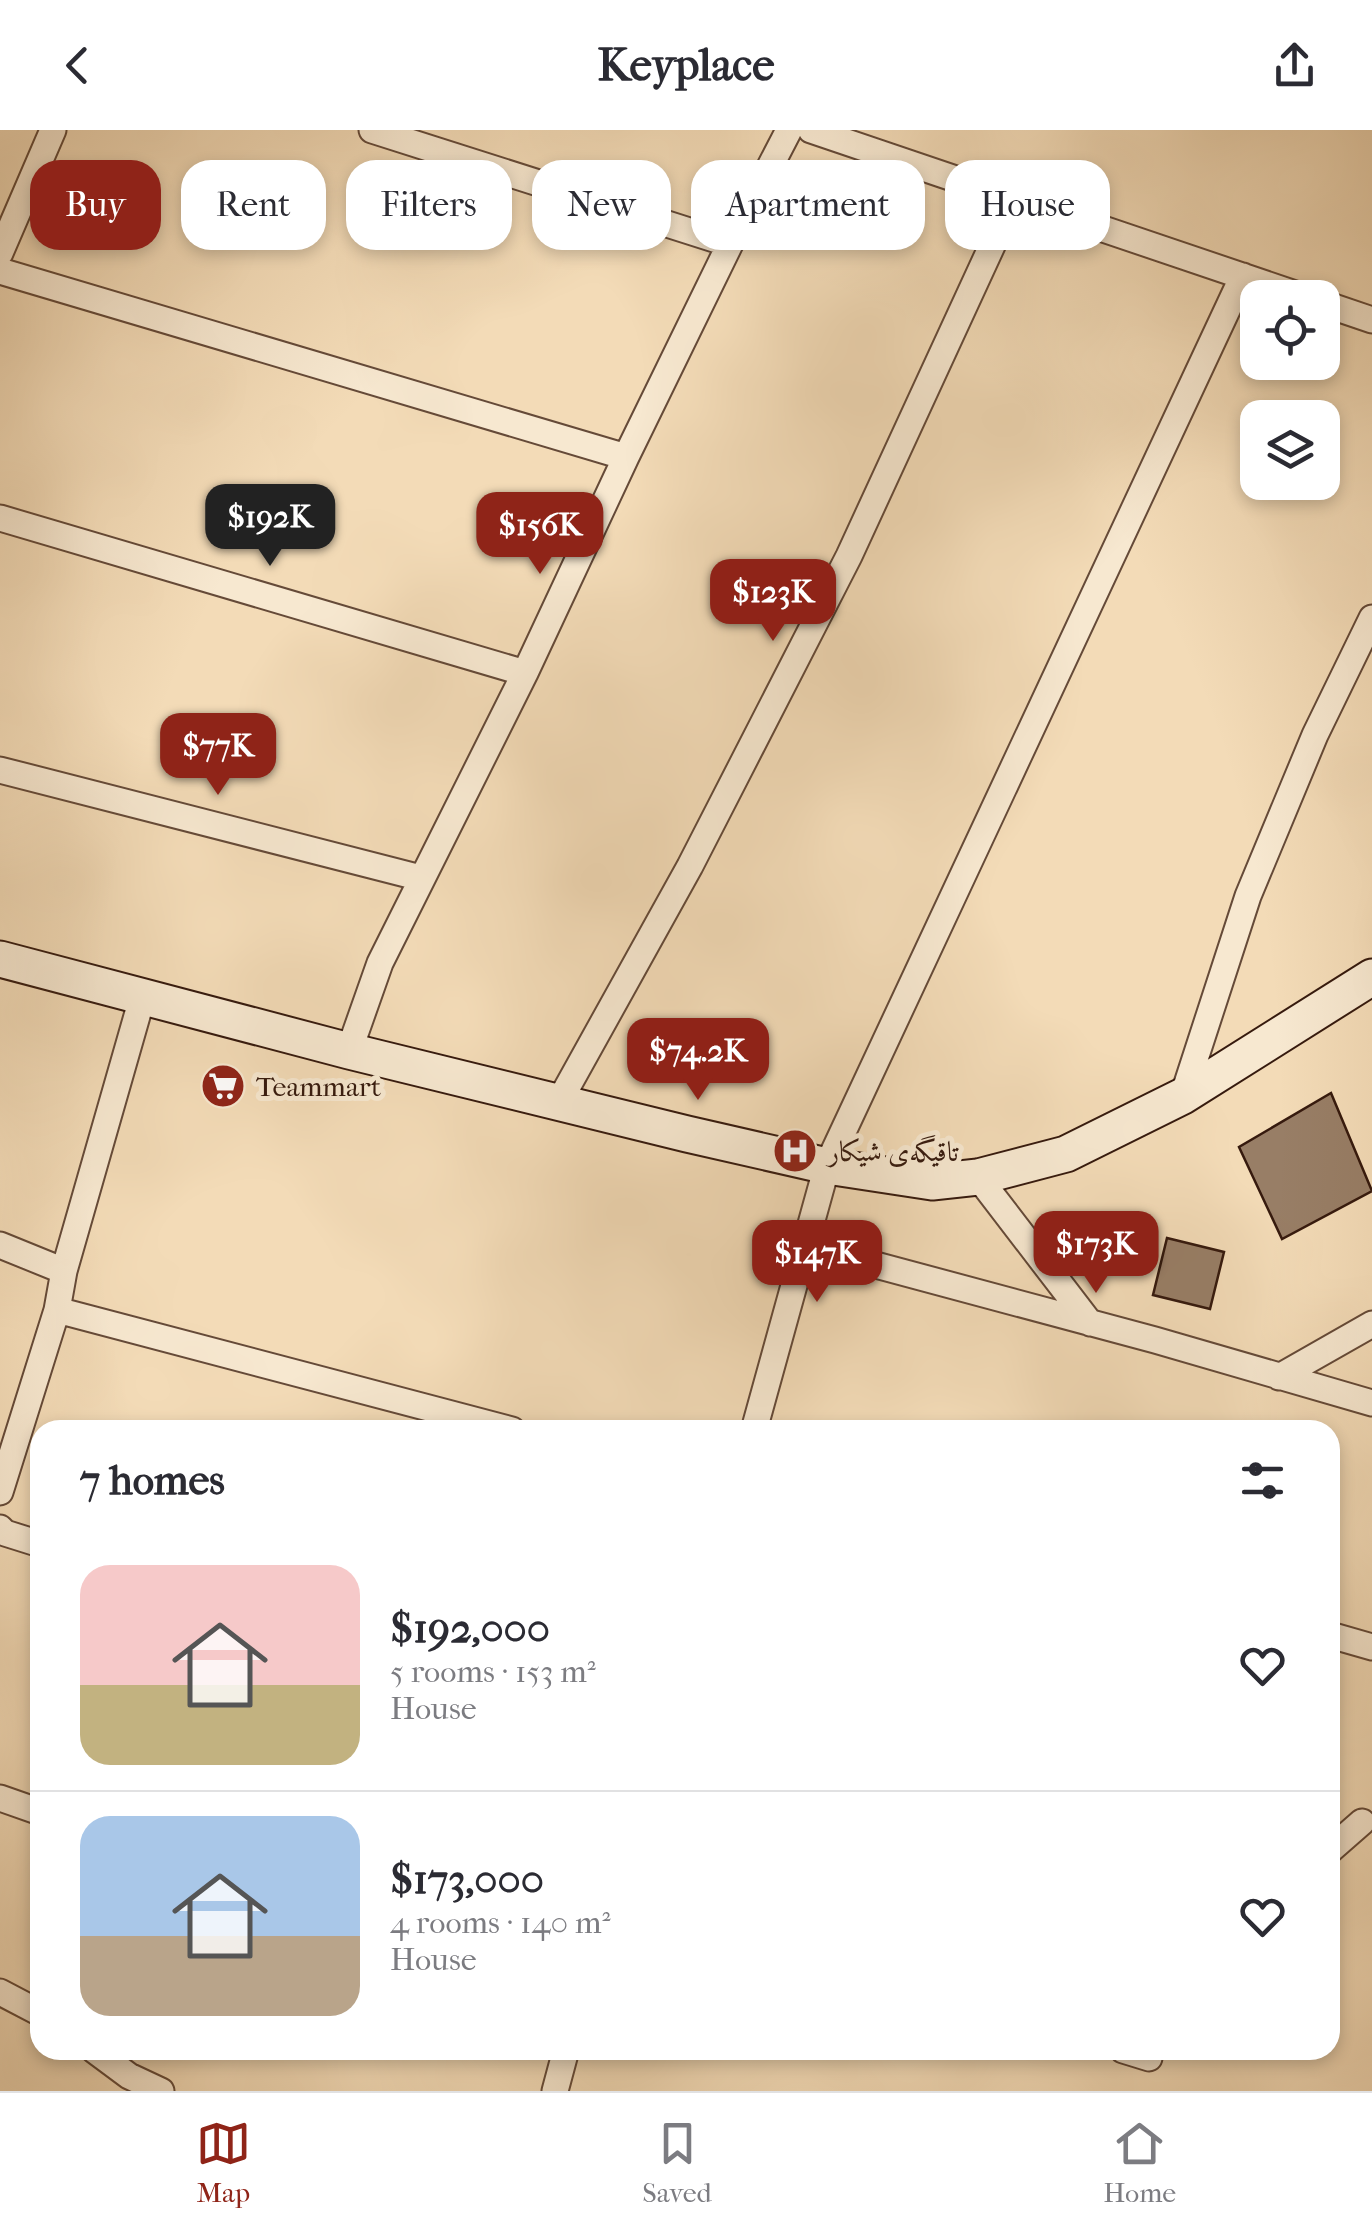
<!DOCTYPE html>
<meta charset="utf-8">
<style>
:root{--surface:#fff;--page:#f7f7f7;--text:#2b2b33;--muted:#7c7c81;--line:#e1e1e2;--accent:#8f2418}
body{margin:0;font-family:"IM FELL French Canon",Amiri,serif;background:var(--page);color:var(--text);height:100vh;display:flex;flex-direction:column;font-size:38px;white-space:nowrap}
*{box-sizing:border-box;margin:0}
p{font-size:32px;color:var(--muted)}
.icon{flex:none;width:55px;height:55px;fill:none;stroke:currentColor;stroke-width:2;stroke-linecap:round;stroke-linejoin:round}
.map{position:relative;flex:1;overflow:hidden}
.side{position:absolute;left:30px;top:1290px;width:1310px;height:640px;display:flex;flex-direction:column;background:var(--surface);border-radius:30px;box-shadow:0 5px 15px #0003}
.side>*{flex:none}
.banner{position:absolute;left:30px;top:30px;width:1312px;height:90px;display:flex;gap:20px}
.fabs{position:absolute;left:1240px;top:150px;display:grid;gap:20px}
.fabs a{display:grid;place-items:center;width:100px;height:100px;border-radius:20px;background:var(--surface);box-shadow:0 5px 15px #0003;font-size:50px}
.price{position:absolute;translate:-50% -85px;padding:0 22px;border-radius:20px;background:var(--accent);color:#fff;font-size:32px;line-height:65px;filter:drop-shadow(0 2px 5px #0008)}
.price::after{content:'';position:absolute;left:50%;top:60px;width:30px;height:22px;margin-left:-15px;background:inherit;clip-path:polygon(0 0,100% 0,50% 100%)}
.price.active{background:#222;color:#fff}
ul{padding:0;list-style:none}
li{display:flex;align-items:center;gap:30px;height:250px;padding:0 50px}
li+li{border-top:2px solid var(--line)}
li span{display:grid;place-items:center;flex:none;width:280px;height:200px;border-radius:30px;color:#555}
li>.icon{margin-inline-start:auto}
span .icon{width:120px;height:120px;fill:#fffc;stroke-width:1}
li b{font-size:42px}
h2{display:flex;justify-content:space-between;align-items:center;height:120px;padding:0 50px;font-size:42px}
.pill{padding:0 35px;border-radius:30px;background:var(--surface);box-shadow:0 5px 15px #0003;font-size:35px;line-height:90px}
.pill.active{background:var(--accent);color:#fff}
header{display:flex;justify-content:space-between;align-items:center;height:130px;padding:0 50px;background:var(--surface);font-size:45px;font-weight:800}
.tabs{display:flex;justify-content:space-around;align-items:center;height:140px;border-top:2px solid var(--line);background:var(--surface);font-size:28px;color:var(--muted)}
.tabs a{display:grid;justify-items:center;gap:5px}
.tabs .active{color:var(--accent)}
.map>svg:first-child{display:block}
.building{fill:#987e66;stroke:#361a0e;stroke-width:2.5}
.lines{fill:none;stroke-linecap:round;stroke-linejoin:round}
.street-casing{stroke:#654a38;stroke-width:29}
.secondary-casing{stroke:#361a0e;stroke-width:39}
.street{stroke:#f7e8d0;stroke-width:25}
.secondary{stroke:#f7e8d0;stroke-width:35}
.labels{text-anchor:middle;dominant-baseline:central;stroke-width:10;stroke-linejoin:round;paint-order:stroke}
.poi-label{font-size:28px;fill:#361a0e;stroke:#f7e8d0;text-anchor:start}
</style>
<header><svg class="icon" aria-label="back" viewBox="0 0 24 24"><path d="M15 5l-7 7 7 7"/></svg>Keyplace<svg class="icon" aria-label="share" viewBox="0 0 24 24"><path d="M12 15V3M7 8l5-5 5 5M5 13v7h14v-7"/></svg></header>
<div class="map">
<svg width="1372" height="1961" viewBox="0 0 1372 1961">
<rect width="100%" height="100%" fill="#f3dbb7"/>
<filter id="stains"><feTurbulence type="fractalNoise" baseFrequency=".002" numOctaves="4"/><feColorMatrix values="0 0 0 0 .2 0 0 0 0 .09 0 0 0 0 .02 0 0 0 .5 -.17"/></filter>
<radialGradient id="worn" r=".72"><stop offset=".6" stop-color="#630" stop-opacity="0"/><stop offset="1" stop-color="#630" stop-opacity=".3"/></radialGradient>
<path class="building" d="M1331 963 1372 1061 1282 1109 1239 1017Z
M1167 1108 1224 1122 1210 1179 1153 1165Z"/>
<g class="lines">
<defs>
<path id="street" d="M372 0 730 114
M811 0 1307 168
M0 123 53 0
M0 141 626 327
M1322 173 1372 190
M0 388 525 543
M0 640 421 748
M349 921 380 833 525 543 626 327 730 114 789 0
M1183 966 1248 766 1315 605 1372 488
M559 972 690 736 849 426 1014 68
M978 1047 1090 1193
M0 1115 64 1141
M805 1116 1155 1210 1372 1273
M57 1180 512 1300
M1279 1247 1372 1194
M754 1300 827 1036 1243 146
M0 1362 57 1180 64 1141 143 865
M0 1398 5 1403 40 1414
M1330 1505 1372 1517
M0 1668 40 1682
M1330 1720 1362 1692
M0 1862 40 1883
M94 1920 129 1946 161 1961
M1123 1920 1149 1928
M555 1961 566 1920"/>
<path id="secondary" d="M0 829 349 921 687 1004 827 1036 932 1052 978 1047 1066 1024 1183 966 1372 847"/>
</defs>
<use href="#street" class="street-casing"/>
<use href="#secondary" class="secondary-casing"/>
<use href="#street" class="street"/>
<use href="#secondary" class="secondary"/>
</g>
<defs>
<symbol id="supermarket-disc" viewBox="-11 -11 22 22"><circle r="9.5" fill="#8f2418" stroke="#f7e8d0"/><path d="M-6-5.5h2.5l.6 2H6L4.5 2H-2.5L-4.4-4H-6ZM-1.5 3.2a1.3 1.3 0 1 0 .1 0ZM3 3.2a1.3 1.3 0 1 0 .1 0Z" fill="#fff"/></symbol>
<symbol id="hospital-disc" viewBox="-11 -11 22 22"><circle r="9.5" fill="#8f2418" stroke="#f7e8d0"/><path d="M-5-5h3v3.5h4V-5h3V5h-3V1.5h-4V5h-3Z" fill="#fff"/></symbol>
</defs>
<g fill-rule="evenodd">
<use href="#supermarket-disc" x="198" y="931" width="50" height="50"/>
<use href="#hospital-disc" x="770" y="996" width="50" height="50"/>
</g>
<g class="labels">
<g class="poi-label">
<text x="256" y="956">Teammart</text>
<text x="828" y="1021">تاقیگەی شیکار</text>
</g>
</g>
<rect width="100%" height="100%" filter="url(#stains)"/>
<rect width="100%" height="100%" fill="url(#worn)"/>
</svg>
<div class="fabs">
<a><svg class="icon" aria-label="locate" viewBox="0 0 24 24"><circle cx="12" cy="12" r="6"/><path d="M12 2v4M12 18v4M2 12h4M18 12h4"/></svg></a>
<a><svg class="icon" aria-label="layers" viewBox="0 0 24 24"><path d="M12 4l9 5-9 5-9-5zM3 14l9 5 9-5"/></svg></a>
</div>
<b class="price active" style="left:270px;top:439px">$192K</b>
<b class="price" style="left:540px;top:447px">$156K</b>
<b class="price" style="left:773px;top:514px">$123K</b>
<b class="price" style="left:218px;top:668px">$77K</b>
<b class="price" style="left:698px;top:973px">$74.2K</b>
<b class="price" style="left:1096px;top:1166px">$173K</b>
<b class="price" style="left:817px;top:1175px">$147K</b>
<div class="banner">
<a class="pill active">Buy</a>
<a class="pill">Rent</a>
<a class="pill">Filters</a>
<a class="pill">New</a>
<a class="pill">Apartment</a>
<a class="pill">House</a>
</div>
<section class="side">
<h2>7 homes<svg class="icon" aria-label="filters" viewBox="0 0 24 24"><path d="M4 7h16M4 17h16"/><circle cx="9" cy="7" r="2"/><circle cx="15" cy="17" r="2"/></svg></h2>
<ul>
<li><span style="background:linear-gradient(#f6c9c9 60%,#c2b280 0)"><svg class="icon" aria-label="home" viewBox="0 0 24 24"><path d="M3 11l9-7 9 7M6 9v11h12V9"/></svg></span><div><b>$192,000</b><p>5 rooms · 153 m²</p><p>House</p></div><svg class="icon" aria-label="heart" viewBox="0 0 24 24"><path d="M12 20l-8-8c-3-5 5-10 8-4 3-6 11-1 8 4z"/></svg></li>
<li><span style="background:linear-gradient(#a9c7e8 60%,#b9a48a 0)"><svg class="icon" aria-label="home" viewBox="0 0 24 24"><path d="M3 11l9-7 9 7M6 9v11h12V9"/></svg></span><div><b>$173,000</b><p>4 rooms · 140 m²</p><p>House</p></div><svg class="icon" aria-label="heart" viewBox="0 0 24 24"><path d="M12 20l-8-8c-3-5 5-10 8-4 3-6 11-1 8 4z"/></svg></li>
</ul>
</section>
</div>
<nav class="tabs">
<a class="active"><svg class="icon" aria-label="map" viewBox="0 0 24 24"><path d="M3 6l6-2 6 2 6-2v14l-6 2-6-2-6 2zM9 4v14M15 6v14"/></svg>Map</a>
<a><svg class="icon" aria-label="saved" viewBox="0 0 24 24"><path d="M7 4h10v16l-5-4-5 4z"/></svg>Saved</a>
<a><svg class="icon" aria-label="home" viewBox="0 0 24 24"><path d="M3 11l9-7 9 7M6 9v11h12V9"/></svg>Home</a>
</nav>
